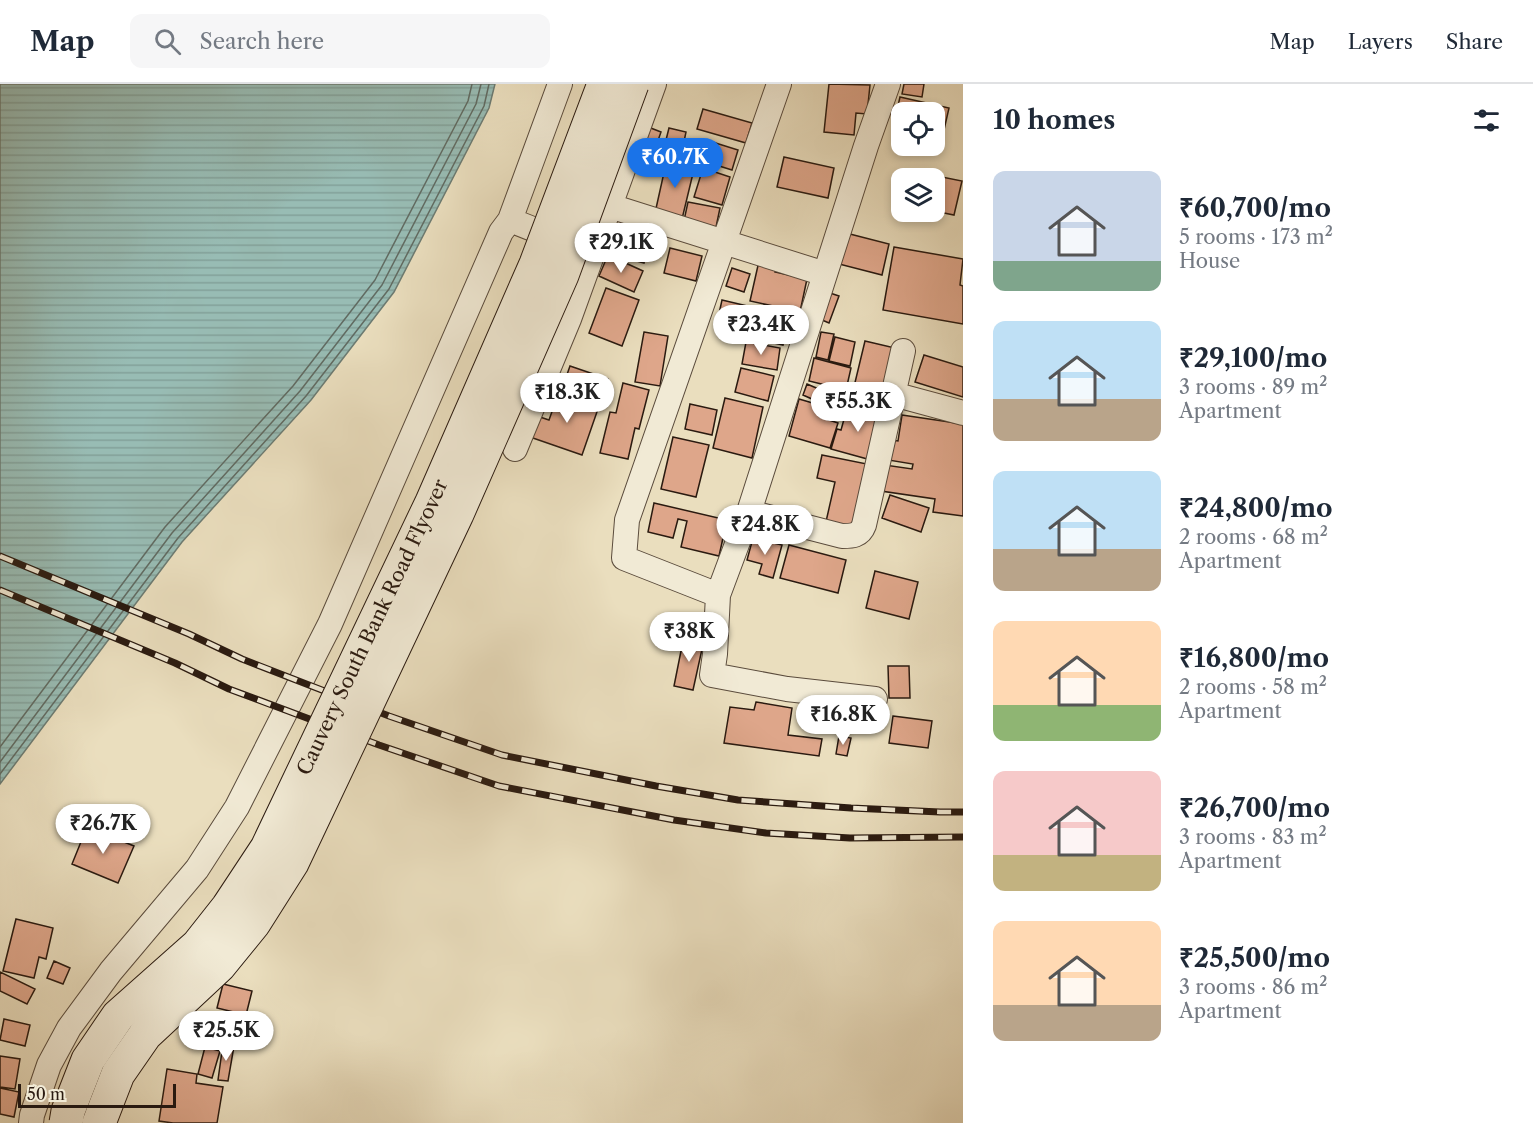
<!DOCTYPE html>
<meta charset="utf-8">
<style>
:root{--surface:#fff;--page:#f6f6f7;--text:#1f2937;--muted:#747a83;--line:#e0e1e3;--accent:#1a73e8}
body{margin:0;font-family:"Libre Caslon Text",serif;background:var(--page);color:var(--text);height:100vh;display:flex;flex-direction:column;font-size:22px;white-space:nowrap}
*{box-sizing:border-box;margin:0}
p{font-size:20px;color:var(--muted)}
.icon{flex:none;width:33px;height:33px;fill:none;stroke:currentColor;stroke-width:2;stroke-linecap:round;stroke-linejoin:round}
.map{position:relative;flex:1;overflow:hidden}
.sheet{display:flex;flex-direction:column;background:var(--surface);width:570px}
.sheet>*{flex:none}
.fabs{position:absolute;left:891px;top:18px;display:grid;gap:12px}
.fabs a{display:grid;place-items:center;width:54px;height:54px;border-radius:12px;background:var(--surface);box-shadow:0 3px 9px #0003;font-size:30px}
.scale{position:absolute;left:18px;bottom:15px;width:158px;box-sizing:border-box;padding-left:6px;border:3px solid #2a1a10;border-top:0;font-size:16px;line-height:21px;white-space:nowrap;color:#2a1a10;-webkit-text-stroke:4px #f1ead5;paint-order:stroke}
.price{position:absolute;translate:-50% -51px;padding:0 14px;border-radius:21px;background:#fff;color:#222;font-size:20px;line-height:39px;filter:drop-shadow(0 2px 3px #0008)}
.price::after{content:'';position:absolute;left:50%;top:36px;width:18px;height:14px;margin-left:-9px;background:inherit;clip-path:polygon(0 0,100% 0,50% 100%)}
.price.active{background:var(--accent);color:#fff}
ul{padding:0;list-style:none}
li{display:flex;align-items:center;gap:18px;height:150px;padding:0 30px}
li span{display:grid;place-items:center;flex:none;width:168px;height:120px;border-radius:12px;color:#555}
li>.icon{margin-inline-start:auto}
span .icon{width:72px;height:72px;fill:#fffc;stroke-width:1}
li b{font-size:26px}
h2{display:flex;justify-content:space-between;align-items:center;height:72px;padding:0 30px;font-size:26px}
header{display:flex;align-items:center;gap:36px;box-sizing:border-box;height:84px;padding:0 30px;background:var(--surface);border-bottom:2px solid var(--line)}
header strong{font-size:28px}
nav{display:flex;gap:33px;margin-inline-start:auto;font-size:21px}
.search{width:420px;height:54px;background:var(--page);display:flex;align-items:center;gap:15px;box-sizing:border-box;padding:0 21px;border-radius:12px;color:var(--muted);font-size:22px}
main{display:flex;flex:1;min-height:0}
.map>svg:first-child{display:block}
.water{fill:url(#water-rules);stroke:#6c7b72;stroke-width:1.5}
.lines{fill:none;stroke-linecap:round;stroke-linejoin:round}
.shore{stroke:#616b62;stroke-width:1.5}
.building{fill:#dea68a;stroke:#2a1a10;stroke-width:1.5}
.street-casing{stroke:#5a4b3c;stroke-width:26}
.street{stroke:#f1ead5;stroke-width:24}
.rail-casing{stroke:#2a1a10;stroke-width:7}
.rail{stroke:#f1ead5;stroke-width:4.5;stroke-dasharray:14;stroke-linecap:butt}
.secondary-bridge-casing{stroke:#2a1a10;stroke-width:35;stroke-linecap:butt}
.secondary-bridge{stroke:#f1ead5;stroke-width:33}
.labels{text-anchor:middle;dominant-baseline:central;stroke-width:6;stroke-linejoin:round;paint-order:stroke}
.street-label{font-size:20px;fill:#2a1a10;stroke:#f1ead5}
</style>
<header>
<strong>Map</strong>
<div class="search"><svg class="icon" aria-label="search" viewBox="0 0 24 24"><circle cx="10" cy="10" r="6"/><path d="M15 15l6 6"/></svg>Search here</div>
<nav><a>Map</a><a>Layers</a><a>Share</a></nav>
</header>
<main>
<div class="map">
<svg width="963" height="1039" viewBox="0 0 963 1039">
<defs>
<pattern id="water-rules" width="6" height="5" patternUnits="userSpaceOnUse" patternTransform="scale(1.5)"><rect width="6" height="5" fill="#98bcb4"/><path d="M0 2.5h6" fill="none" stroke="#83a19a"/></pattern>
</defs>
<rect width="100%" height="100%" fill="#eadebe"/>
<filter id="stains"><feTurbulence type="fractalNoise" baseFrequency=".00333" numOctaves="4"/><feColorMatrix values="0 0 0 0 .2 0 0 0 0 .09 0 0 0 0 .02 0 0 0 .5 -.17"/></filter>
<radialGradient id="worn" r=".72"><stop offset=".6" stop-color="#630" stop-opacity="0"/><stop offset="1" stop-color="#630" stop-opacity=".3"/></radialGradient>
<path class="water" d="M0 0H495L489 24 394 208 311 316 182 458 0 700Z"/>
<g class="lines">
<path class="shore" d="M0 663 165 443 293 302 375 196 468 17 472 0
M0 678 172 449 300 307 382 201 476 20 481 0
M0 690 178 454 306 312 389 205 484 22 489 0"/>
</g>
<path class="building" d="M829 0 870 1 867 30 856 29 854 51 824 48Z
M904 0H924L922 13 902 10Z
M900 13 949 24 941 59 934 58V28H902V50L892 48Z
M703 25 752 39 746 59 697 45Z
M643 41 661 48 654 68 636 61Z
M669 44 686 48 681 72 663 68Z
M706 56 738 66 732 86 700 76Z
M639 67 667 71 664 85 637 81Z
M784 73 834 84 828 114 777 103Z
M667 75 695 81 682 135 655 129Z
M703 84 730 93 722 121 694 113Z
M922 89 962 97 954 131 934 127V94H921Z
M688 118 720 124 715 148 683 141Z
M617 146 649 154 644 179 611 170Z
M846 149 889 160 882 191 839 180Z
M894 163 963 175 960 201 963 202V240L883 226Z
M670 164 702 172 696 197 664 189Z
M608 171 643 187 634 208 599 192Z
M759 177 777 181 775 188 807 195 800 228 750 217Z
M732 184 750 190 744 208 726 202Z
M606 204 639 216 622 262 589 249Z
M824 207 839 212 829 239 815 233Z
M722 216 756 224 751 246 717 239Z
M761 235 787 241 783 261 756 255Z
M644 248 668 252 660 302 635 298Z
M821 248 834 250 828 276 816 273Z
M835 253 855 258 850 282 829 277Z
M865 257 895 264 882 318 852 311Z
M746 258 780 264 777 286 742 280Z
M924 271 963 283V313L915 298Z
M814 274 851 284 846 306 809 297Z
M570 282 608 295 602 315 563 302Z
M741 284 774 292 768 317 735 308Z
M623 299 649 306 639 345 635 344 628 375 600 369 610 328 616 329Z
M807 300 835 312 830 323 803 311Z
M559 308 599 322 582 371 530 353 537 332 549 336Z
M725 314 763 323 752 374 713 364Z
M799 315 823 322 820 333 838 339 830 364 789 352Z
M690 320 717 326 712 351 685 345Z
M848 321 883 330 871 376 831 365 837 345 841 346Z
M902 331 963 340V432L933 428 935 415 881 407 885 381 912 385 913 380 888 376 891 356 898 357Z
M673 353 709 361 696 413 661 405Z
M822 371 867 380 852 448 825 442 835 398 817 394Z
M890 411 929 424 921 448 882 434Z
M654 419 727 436 719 472 681 463 687 437 678 435 673 454 648 448Z
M753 454 782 461 773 494 759 490 762 480 747 476Z
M789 461 846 476 838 509 780 494Z
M875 487 918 498 909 535 866 524Z
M684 552 704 556 693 606 674 602Z
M888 582H909L910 614H889Z
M756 618 792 624 788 651 822 655 819 672 724 659 730 623 754 626Z
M893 632 932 637 928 664 889 659Z
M839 652 851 654 847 672 836 670Z
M87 743 134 762 118 799 72 780Z
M16 835 53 844 46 875 39 873 34 894 3 887Z
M54 877 70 884 63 900 47 894Z
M0 888 35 905 27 920 0 907Z
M223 900 252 907 246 931 217 924Z
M195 930 227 935 223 962 190 957Z
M4 935 30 941 25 962 0 956Z
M230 935 243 939 239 952 226 949Z
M223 960 234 962 228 997 218 996Z
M205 963 220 967 212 994 198 990Z
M0 972 20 975 15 1005 0 1003Z
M167 985 197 990 196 999 223 1003 217 1039H173L159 1037Z
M0 1004 19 1008 14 1033 0 1030Z"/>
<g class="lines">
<defs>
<path id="street" d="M610 122 825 190
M510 136 560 0
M893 310 963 329
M515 365 569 235 654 0
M749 428 842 452C852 452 860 452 864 441L903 267
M718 511 624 474 627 436 779 0
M875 615 787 605 712 591 715 570 718 511 749 428 866 62 888 0
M31 1039 32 1031 49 981 69 944 111 887 197 785 237 723 330 540 501 148 510 136 593 169"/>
</defs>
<use href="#street" class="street-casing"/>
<use href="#street" class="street"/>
<defs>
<path id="rail" d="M0 472 189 550 242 575 389 632 502 671 656 702 738 716 851 724 940 728H963
M0 506 175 579 229 605 379 661 499 702 674 736 766 749 850 754 963 753"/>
</defs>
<use href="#rail" class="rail-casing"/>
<use href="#rail" class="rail"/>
<defs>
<g id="secondary-bridge">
<path id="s1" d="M66 1039 68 1027 88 976 118 932 198 861 228 823 267 764 432 418 536 180 604 0"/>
<path d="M99 1039 118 990 145 951 219 882 254 839 292 779 457 430 562 191 632 0"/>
</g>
</defs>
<use href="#secondary-bridge" class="secondary-bridge-casing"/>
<use href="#secondary-bridge" class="secondary-bridge"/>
</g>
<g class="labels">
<g class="street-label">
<text stroke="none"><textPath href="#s1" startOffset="591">Cauvery South Bank Road Flyover</textPath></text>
</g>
</g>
<rect width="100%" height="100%" filter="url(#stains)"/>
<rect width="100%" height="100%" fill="url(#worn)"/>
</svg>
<div class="fabs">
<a><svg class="icon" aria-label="locate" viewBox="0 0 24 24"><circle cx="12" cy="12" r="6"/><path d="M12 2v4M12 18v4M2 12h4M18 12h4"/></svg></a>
<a><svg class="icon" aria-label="layers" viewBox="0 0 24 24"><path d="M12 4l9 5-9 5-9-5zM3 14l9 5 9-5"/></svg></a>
</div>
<div class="scale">50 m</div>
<b class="price active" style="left:675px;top:105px">₹60.7K</b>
<b class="price" style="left:621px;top:190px">₹29.1K</b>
<b class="price" style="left:761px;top:272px">₹23.4K</b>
<b class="price" style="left:567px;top:340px">₹18.3K</b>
<b class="price" style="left:858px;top:349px">₹55.3K</b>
<b class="price" style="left:765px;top:472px">₹24.8K</b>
<b class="price" style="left:689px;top:579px">₹38K</b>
<b class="price" style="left:843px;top:662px">₹16.8K</b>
<b class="price" style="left:103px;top:771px">₹26.7K</b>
<b class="price" style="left:226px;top:978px">₹25.5K</b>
</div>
<section class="sheet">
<h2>10 homes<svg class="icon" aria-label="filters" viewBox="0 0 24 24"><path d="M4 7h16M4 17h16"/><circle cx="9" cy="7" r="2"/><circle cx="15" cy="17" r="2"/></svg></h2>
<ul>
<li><span style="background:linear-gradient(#c9d6e8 75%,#7fa58c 0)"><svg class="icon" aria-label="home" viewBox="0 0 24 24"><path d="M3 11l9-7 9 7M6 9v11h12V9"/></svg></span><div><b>₹60,700/mo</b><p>5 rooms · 173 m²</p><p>House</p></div></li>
<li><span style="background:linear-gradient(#bfe0f5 65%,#b9a48a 0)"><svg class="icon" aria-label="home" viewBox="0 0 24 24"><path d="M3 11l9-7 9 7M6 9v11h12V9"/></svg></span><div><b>₹29,100/mo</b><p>3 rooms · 89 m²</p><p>Apartment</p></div></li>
<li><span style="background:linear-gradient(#bfe0f5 65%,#b9a48a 0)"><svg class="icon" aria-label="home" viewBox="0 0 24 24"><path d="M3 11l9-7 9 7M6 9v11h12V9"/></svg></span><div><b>₹24,800/mo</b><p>2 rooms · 68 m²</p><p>Apartment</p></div></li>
<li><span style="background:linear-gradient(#ffd9b3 70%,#8fb573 0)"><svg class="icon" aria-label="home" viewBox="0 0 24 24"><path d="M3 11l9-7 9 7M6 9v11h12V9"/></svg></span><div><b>₹16,800/mo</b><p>2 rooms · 58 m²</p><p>Apartment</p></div></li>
<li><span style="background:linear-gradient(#f6c9c9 70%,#c2b280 0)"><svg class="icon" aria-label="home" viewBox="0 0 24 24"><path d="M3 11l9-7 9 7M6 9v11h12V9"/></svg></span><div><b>₹26,700/mo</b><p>3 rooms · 83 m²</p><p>Apartment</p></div></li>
<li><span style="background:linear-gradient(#ffd9b3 70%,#b9a48a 0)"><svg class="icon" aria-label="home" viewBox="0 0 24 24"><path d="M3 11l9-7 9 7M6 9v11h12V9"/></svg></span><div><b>₹25,500/mo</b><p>3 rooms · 86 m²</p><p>Apartment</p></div></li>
</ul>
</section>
</main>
